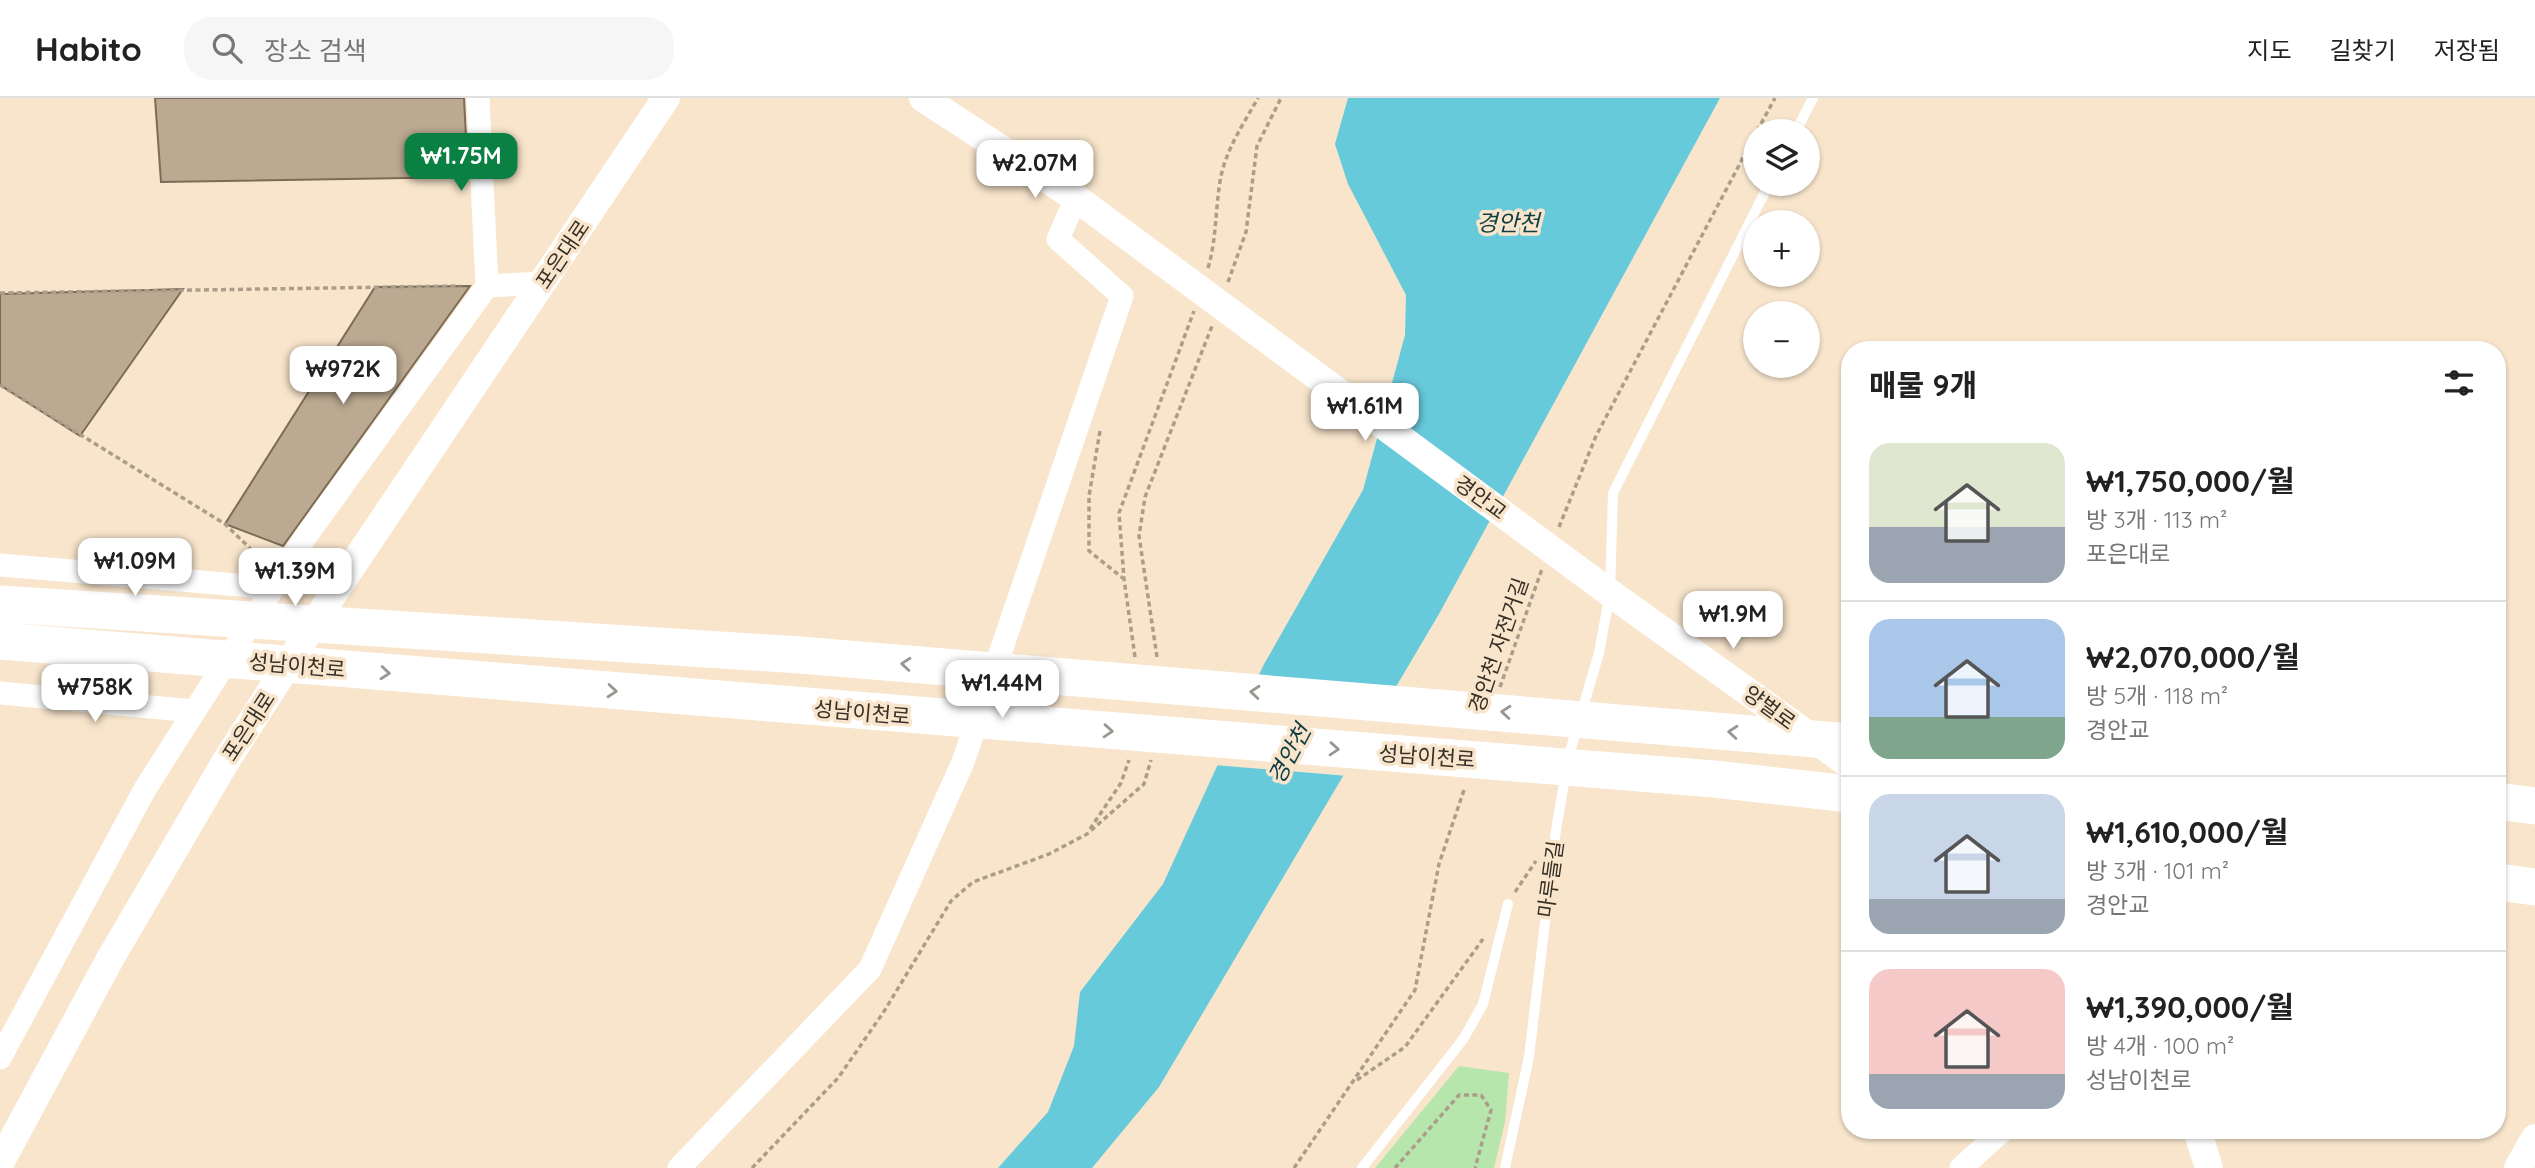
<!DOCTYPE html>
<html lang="ko">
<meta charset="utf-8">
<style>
:root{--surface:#fff;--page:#f6f6f6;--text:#222;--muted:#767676;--line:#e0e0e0;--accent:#0b8043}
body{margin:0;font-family:Quicksand,"Noto Sans KR",sans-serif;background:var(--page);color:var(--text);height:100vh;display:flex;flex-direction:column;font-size:26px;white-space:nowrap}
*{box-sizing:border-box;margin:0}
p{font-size:23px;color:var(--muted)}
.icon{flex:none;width:38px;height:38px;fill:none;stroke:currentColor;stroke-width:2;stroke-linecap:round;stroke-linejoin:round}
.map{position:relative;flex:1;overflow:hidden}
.side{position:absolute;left:1841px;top:243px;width:665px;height:798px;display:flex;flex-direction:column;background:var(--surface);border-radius:28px;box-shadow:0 2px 5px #0004}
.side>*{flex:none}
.tools{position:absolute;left:1743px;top:21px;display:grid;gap:14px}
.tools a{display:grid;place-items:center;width:77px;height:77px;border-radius:50%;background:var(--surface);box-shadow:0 2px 5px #0004;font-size:35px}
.price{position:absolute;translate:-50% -60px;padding:0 16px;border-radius:14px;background:#fff;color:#222;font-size:23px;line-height:46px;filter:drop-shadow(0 2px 4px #0008)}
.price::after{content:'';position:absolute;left:50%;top:42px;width:21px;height:16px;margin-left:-10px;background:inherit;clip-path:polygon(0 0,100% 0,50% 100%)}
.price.on{background:var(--accent);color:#fff}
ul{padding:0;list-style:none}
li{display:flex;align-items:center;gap:21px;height:175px;padding:0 28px}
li+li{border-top:2px solid var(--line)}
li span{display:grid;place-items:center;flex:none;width:196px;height:140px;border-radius:21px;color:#555}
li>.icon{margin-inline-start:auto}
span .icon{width:84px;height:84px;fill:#fffc;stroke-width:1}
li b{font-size:30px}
h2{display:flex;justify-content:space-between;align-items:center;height:84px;padding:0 28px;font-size:30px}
header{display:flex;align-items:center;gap:42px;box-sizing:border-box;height:98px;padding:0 35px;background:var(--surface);border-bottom:2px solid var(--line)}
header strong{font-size:33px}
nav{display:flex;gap:38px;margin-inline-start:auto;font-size:24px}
.search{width:490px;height:63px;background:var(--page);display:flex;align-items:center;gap:18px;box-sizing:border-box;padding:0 24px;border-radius:28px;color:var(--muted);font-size:26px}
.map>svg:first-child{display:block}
.green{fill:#b7e6ad}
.water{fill:#67cada}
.pier{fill:#f8e5cc}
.building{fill:#bba991;stroke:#7c6c56;stroke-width:2}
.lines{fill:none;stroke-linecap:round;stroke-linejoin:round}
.path{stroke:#ab9d89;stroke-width:3.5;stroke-dasharray:5 3.5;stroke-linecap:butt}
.service{stroke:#fff;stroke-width:10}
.minor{stroke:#fff;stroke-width:23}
.tertiary{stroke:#fff;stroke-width:28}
.trunk{stroke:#fff;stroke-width:37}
.oneway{stroke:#9a9792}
.labels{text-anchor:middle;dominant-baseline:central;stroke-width:7;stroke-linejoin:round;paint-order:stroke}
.street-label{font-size:21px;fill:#362f25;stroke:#f8e5cc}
.water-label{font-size:23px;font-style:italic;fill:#0d3c43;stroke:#f8e5cc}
</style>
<header>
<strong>Habito</strong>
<div class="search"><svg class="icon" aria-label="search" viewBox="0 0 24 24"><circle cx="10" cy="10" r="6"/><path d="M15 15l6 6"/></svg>장소 검색</div>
<nav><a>지도</a><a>길찾기</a><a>저장됨</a></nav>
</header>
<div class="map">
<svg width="2535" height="1070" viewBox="0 0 2535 1070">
<rect width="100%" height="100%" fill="#f8e5cc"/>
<path class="green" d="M1459 968 1509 975 1505 1024 1494 1070H1375Z"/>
<path class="water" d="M1348 0H1720L1439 516 1159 989 1092 1070H998L1048 1014 1074 948 1080 894 1163 786 1263 568 1363 392 1405 237 1406 197 1348 86 1335 46Z"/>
<path class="pier" d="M1253 581 1398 593 1348 678 1214 667Z"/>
<path class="building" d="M155 0H464L468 79 161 84Z
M470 188 283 448 225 426 375 189Z
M183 191 80 338 0 287V196Z"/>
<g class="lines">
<path class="path" d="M1757 33 1775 0
M1208 170C1217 140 1215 109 1221 78 1227 50 1244 25 1258 0
M1228 184 1246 134 1257 48 1281 0
M0 195 460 188
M0 287 225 426 264 464
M1100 333 1089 398V453L1124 481
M1559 429 1596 338 1755 37
M1135 559 1124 481 1119 415 1194 213
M1157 559 1139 438 1145 399 1212 228
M1500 589 1542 471
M1090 731 1121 685 1129 662
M1515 794 1536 763
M1357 982 1405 949 1483 841
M752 1070 838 980 883 915 951 803 973 784 1049 756 1087 736 1144 686 1151 662
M1294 1070 1415 892 1439 766 1465 689
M1395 1070 1459 997H1481L1491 1012 1475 1070"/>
<path class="service" d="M1796 33 1813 0
M1362 1070 1464 940 1483 906 1508 806
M1505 1070 1529 959 1556 732 1569 657 1599 555 1610 495 1613 395 1769 86"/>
<path class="minor" d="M478 0 487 188
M0 467 273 490
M0 595 194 613
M0 960 145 691 306 438 487 188 542 185
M679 1070 870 871 963 664 1122 198 1058 141 1076 100
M1961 1070 2003 1032"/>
<path class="tertiary" d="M923 0 1076 100 1610 495 1850 667
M2197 1032 2209 1070
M0 1065 110 861 226 663 328 504 666 0
M2518 1070 2535 1040"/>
<path class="trunk" d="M0 506 800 557 1850 644
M0 543 1714 681 1850 696
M2497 703 2535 708
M2497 784 2535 789"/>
</g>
<defs><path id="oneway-chevron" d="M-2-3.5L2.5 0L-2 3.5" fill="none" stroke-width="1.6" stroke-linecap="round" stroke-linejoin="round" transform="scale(1.75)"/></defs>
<g class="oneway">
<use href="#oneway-chevron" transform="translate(906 566) rotate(-175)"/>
<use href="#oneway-chevron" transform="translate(385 575) rotate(5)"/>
<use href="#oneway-chevron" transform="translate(612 593) rotate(5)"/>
<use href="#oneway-chevron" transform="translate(1255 594) rotate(-175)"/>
<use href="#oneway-chevron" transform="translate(1506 614) rotate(-175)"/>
<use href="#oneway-chevron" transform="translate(1108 633) rotate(4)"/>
<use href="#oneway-chevron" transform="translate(1733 634) rotate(-175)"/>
<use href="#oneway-chevron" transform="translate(1334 651) rotate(4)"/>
</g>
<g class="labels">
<g class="street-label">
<text transform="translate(562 156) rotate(-56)">포은대로</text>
<text transform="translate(1481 399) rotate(36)">경안교</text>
<text transform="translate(1498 547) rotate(-71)">경안천 자전거길</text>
<text transform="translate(297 567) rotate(5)">성남이천로</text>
<text transform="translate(1770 609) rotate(36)">양벌로</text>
<text transform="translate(862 614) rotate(5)">성남이천로</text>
<text transform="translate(248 628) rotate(-57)">포은대로</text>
<text transform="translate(1427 658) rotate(4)">성남이천로</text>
<text transform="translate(1550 781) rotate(-82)">마루들길</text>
</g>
<g class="water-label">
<text x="1508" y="124">경안천</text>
<text transform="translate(1289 656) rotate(-62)">경안천</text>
</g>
</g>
</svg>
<div class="tools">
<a><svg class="icon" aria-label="layers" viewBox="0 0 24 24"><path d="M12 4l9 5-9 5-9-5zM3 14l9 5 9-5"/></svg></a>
<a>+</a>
<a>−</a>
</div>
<b class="price on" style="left:461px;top:95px">₩1.75M</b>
<b class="price" style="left:1035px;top:102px">₩2.07M</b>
<b class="price" style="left:343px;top:308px">₩972K</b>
<b class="price" style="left:1365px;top:345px">₩1.61M</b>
<b class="price" style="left:135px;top:500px">₩1.09M</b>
<b class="price" style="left:295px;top:510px">₩1.39M</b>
<b class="price" style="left:1733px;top:553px">₩1.9M</b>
<b class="price" style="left:1002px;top:622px">₩1.44M</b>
<b class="price" style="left:95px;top:626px">₩758K</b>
<section class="side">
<h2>매물 9개<svg class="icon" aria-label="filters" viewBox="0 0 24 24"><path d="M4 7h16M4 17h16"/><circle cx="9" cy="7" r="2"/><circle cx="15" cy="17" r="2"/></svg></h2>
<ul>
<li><span style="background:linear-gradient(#dfe7d0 60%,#9aa5b1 0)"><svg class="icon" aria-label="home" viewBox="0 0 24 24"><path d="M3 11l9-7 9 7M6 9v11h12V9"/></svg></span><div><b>₩1,750,000/월</b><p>방 3개 · 113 m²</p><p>포은대로</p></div></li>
<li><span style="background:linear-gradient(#a9c7e8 70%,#7fa58c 0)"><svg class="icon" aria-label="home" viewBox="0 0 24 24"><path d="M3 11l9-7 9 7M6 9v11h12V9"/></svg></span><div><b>₩2,070,000/월</b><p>방 5개 · 118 m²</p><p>경안교</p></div></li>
<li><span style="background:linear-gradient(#c9d6e8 75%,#9aa5b1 0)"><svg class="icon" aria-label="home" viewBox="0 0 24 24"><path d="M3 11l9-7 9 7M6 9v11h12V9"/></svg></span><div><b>₩1,610,000/월</b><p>방 3개 · 101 m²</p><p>경안교</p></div></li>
<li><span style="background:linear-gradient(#f6c9c9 75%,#9aa5b1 0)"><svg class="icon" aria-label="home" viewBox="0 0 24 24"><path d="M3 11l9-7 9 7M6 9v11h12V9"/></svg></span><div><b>₩1,390,000/월</b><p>방 4개 · 100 m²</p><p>성남이천로</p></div></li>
</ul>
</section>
</div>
